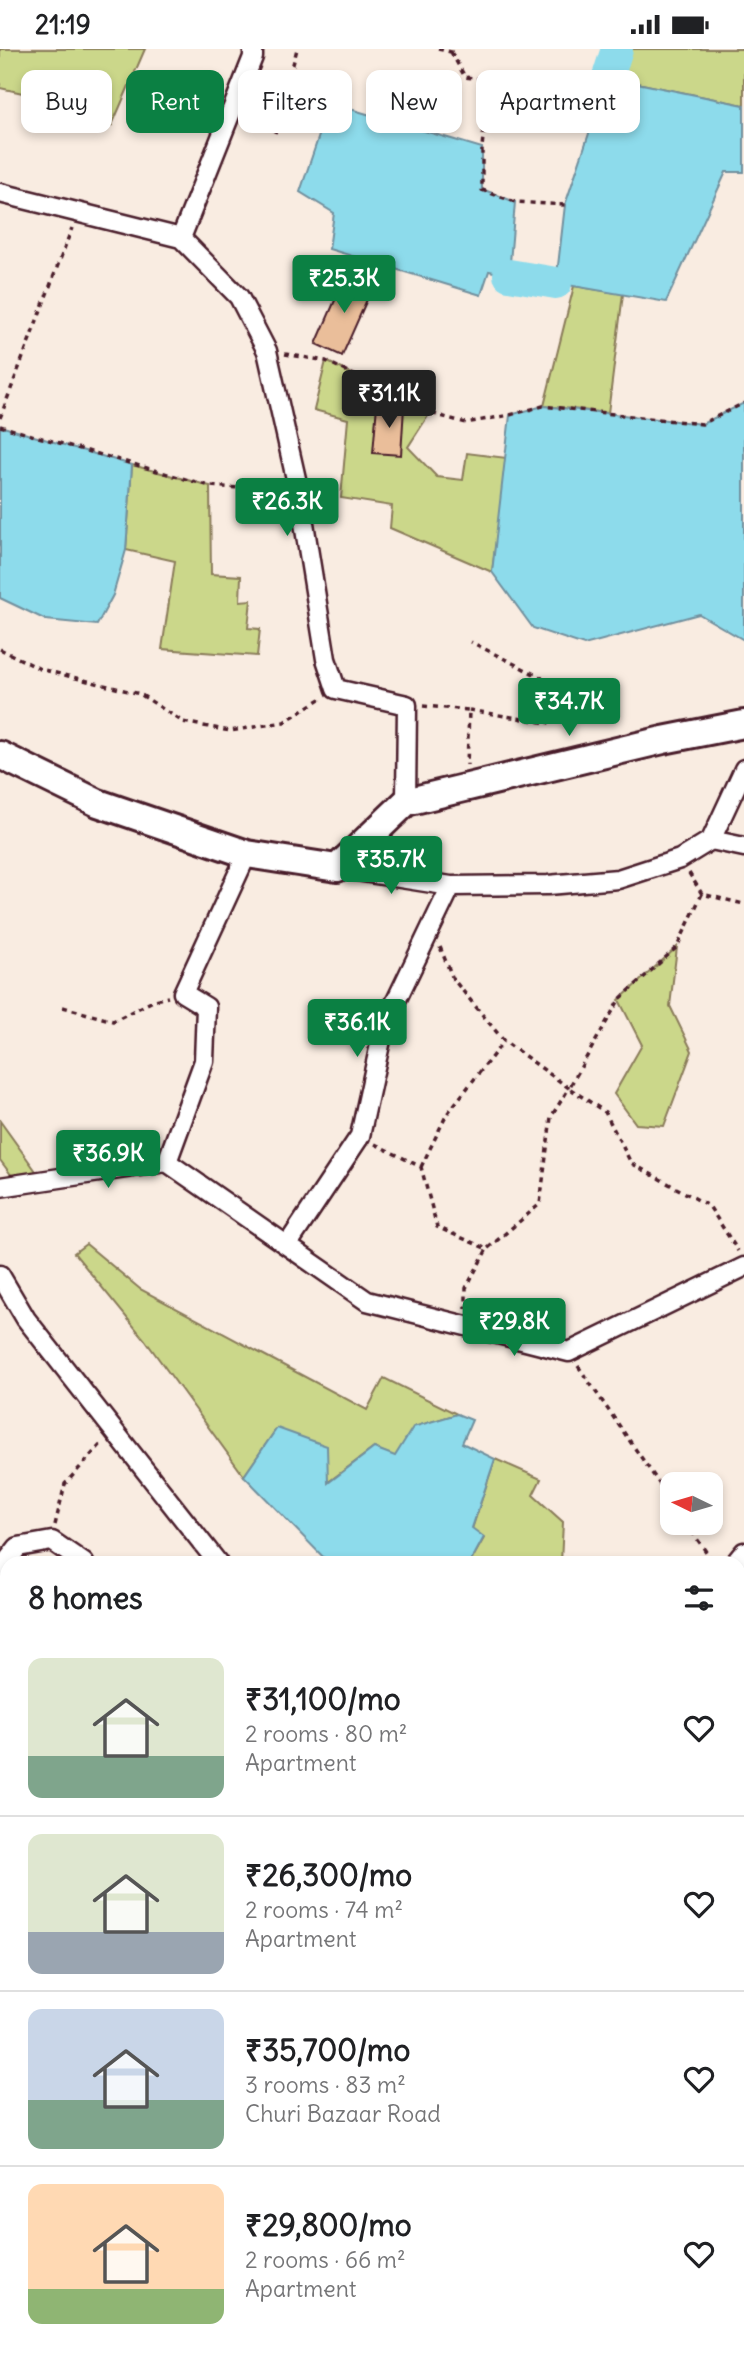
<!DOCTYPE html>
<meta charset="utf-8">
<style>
:root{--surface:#fff;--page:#f6f6f6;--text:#202124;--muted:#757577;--line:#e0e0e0;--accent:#0b8043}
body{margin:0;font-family:Delius,sans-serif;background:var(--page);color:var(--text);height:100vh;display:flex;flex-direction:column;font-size:26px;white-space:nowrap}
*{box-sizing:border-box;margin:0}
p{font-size:23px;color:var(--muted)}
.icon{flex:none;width:38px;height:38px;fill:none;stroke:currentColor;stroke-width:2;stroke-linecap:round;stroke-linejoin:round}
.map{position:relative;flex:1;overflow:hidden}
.panel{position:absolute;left:0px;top:1507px;width:746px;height:800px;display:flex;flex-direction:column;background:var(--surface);border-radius:21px 21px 0 0;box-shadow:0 4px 10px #0003}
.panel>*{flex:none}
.banner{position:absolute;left:21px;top:21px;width:704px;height:63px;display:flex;gap:14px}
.needle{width:46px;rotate:275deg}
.fabs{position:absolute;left:660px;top:1423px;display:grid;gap:14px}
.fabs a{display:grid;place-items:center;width:63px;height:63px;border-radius:14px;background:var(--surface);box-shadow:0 4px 10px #0003;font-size:35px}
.price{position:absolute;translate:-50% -60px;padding:0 16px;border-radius:7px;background:var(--accent);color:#fff;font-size:23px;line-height:46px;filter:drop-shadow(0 2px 4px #0008)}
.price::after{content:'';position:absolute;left:50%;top:42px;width:21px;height:16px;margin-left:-10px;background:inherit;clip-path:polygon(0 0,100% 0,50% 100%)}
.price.selected{background:#222;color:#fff}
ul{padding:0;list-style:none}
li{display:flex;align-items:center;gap:21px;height:175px;padding:0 28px}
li+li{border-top:2px solid var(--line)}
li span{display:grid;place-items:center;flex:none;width:196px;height:140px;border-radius:14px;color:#555}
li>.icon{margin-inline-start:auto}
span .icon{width:84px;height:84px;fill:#fffc;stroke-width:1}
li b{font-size:30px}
h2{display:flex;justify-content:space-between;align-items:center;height:84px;padding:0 28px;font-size:30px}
.pill{padding:0 24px;border-radius:14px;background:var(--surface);box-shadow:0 4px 10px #0003;font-size:24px;line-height:63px}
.pill.selected{background:var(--accent);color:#fff}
.status{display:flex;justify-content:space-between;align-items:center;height:49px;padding:0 35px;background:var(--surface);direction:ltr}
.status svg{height:19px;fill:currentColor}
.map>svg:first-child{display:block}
.green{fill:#cbd78a;stroke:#8a7b5a;stroke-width:2}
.water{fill:#8ddbeb;stroke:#72909e;stroke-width:2}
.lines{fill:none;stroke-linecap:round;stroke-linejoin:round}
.stream{stroke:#72909e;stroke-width:5}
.river{stroke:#8ddbeb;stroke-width:32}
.building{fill:#eabe9a;stroke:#4a1f2b;stroke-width:2}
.minor-casing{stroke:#4a1f2b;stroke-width:23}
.secondary-casing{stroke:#4a1f2b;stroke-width:32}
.path{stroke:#4a1f2b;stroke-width:3.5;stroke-dasharray:5 5;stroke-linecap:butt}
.minor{stroke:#fff;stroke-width:18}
.secondary{stroke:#fff;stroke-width:26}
</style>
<div class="status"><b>21:19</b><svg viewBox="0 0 49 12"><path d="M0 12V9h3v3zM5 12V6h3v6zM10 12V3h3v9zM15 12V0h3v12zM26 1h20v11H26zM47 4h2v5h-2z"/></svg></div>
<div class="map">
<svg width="744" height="2306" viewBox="0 0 744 2306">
<rect width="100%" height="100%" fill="#f9ece1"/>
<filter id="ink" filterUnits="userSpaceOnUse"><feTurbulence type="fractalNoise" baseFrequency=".0143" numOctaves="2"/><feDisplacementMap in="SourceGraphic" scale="14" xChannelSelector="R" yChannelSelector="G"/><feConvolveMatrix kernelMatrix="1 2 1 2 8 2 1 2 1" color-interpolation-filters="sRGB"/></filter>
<g filter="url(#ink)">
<path class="green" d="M0 0H145L112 76 76 56 0 39Z
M617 0H744V56L608 28Z
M574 237 623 245 608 364 544 357Z
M326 312 430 364 408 398 437 428 463 431 467 404 507 409 492 523 390 479 392 457 341 449 348 370 314 361Z
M132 416 210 437 211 525 241 527 240 552 251 551 248 579 260 580 257 607 162 600 175 512 126 501Z
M677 898 670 957 692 1002 664 1077 636 1075 614 1045 642 996 619 951Z
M0 1072 43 1132 18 1135 0 1111Z
M86 1195 140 1240 367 1361 384 1329 457 1365 414 1378 395 1408 374 1399 327 1434 277 1379 244 1427 145 1291 74 1204Z
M495 1410 541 1430 533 1446 563 1473 561 1514H470L484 1489 472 1480Z"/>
<path class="water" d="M608 28 744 56V123H726L666 253 556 234 565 156Z
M330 54 482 99V140L515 153 509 226 489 222 481 246 329 200 334 164 300 143Z
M744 354V591L699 565 584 596 533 579 492 523 510 366 543 357 702 375Z
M0 377 132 416 126 501 113 546 97 576 46 571 0 549Z
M457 1365 472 1371 462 1394 495 1410 472 1479 484 1488 470 1514H329L244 1427 277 1379 327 1397 328 1434 374 1399 395 1407 413 1378Z"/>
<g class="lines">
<path class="stream" d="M738 1734 744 1737"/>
<path class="river" d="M608 28 617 0
M509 226 556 234"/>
</g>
<path class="building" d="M346 226 373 237 342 307 316 295Z
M377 356 404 358 401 406 373 404Z"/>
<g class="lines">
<defs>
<path id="minor" d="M0 144 181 189 239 248 267 302 299 443 326 610 336 640 407 656 406 753
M181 189 253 8V0
M711 791 744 798
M337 819 451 837 548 836 618 830 680 810 711 791 744 720
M167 1113 204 1012 206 958 183 944 247 805
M0 1138 167 1113 367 1252 569 1303 744 1218
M288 1195 360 1087 384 977 451 837
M0 1226 26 1270 218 1514
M735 1514 744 1503
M0 1521 18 1498 52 1492 84 1514
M0 1586 7 1589
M0 1669 7 1657
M0 1702 7 1705
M738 1827 744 1829
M0 2088H7
M0 2278 7 2279
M144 2306 145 2300"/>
<path id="secondary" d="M0 706 98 754 247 805 337 819 406 753 663 691 744 675"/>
</defs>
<use href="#minor" class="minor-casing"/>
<use href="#secondary" class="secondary-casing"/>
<path class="path" d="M438 0 451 3V0
M451 3 465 28 559 40
M488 31 482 99V141L515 153 565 156
M275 84 297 0
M285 305 326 312 430 364 466 374 510 366 543 357 702 375 744 354
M0 369 72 179
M0 377 210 437 283 442
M0 600 40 620 140 645 183 673 230 682 284 673 322 649
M552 634 608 641
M423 657 469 661 467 716
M469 661 548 674 552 634 471 593
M689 824 702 845 744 855
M702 845 677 898 619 951 569 1039 605 1063 631 1114 709 1157 738 1202
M440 898 453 930 504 992 569 1039 551 1068 540 1155 487 1200
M63 958 113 972 155 951 168 948
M375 1095 421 1118 437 1178 487 1200 466 1239V1260
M421 1118 447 1065 504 992
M578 1317 672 1453
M686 1474 714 1514
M55 1476 65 1435 102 1394
M738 1924 744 1922
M738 2087 744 2075
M492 2300V2306"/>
<use href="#minor" class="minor"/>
<use href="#secondary" class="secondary"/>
</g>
</g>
</svg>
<div class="fabs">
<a><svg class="needle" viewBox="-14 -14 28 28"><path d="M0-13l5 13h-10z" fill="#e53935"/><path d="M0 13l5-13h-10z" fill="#757577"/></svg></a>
</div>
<b class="price" style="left:344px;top:266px">₹25.3K</b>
<b class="price selected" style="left:389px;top:381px">₹31.1K</b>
<b class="price" style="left:287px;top:489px">₹26.3K</b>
<b class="price" style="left:569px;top:689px">₹34.7K</b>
<b class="price" style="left:391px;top:847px">₹35.7K</b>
<b class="price" style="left:357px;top:1010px">₹36.1K</b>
<b class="price" style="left:108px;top:1141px">₹36.9K</b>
<b class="price" style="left:514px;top:1309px">₹29.8K</b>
<div class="banner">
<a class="pill">Buy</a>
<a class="pill selected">Rent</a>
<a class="pill">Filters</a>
<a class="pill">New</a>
<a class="pill">Apartment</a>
</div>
<section class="panel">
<h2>8 homes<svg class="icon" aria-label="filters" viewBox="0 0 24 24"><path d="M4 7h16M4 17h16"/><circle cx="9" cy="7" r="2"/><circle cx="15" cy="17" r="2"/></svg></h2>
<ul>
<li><span style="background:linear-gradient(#dfe7d0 70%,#7fa58c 0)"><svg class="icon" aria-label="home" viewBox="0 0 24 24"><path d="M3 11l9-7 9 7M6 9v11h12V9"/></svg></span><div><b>₹31,100/mo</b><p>2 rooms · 80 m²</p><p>Apartment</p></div><svg class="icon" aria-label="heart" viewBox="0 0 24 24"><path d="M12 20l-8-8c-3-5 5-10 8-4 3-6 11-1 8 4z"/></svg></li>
<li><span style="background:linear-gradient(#dfe7d0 70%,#9aa5b1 0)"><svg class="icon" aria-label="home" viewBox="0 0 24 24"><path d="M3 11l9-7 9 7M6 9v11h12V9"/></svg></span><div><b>₹26,300/mo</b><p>2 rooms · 74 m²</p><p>Apartment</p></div><svg class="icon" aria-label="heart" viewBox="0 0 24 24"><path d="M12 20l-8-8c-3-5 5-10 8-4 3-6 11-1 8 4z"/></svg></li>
<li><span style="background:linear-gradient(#c9d6e8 65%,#7fa58c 0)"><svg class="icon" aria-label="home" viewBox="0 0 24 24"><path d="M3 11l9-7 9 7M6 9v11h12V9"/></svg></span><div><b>₹35,700/mo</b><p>3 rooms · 83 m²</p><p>Churi Bazaar Road</p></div><svg class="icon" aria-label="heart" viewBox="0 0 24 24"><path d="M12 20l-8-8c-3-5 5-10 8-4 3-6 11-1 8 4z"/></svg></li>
<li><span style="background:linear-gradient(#ffd9b3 75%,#8fb573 0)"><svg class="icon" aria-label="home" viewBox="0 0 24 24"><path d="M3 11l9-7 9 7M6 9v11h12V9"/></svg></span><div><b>₹29,800/mo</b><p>2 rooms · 66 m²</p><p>Apartment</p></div><svg class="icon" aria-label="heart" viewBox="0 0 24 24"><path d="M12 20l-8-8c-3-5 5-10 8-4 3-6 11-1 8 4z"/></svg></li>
</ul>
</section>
</div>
